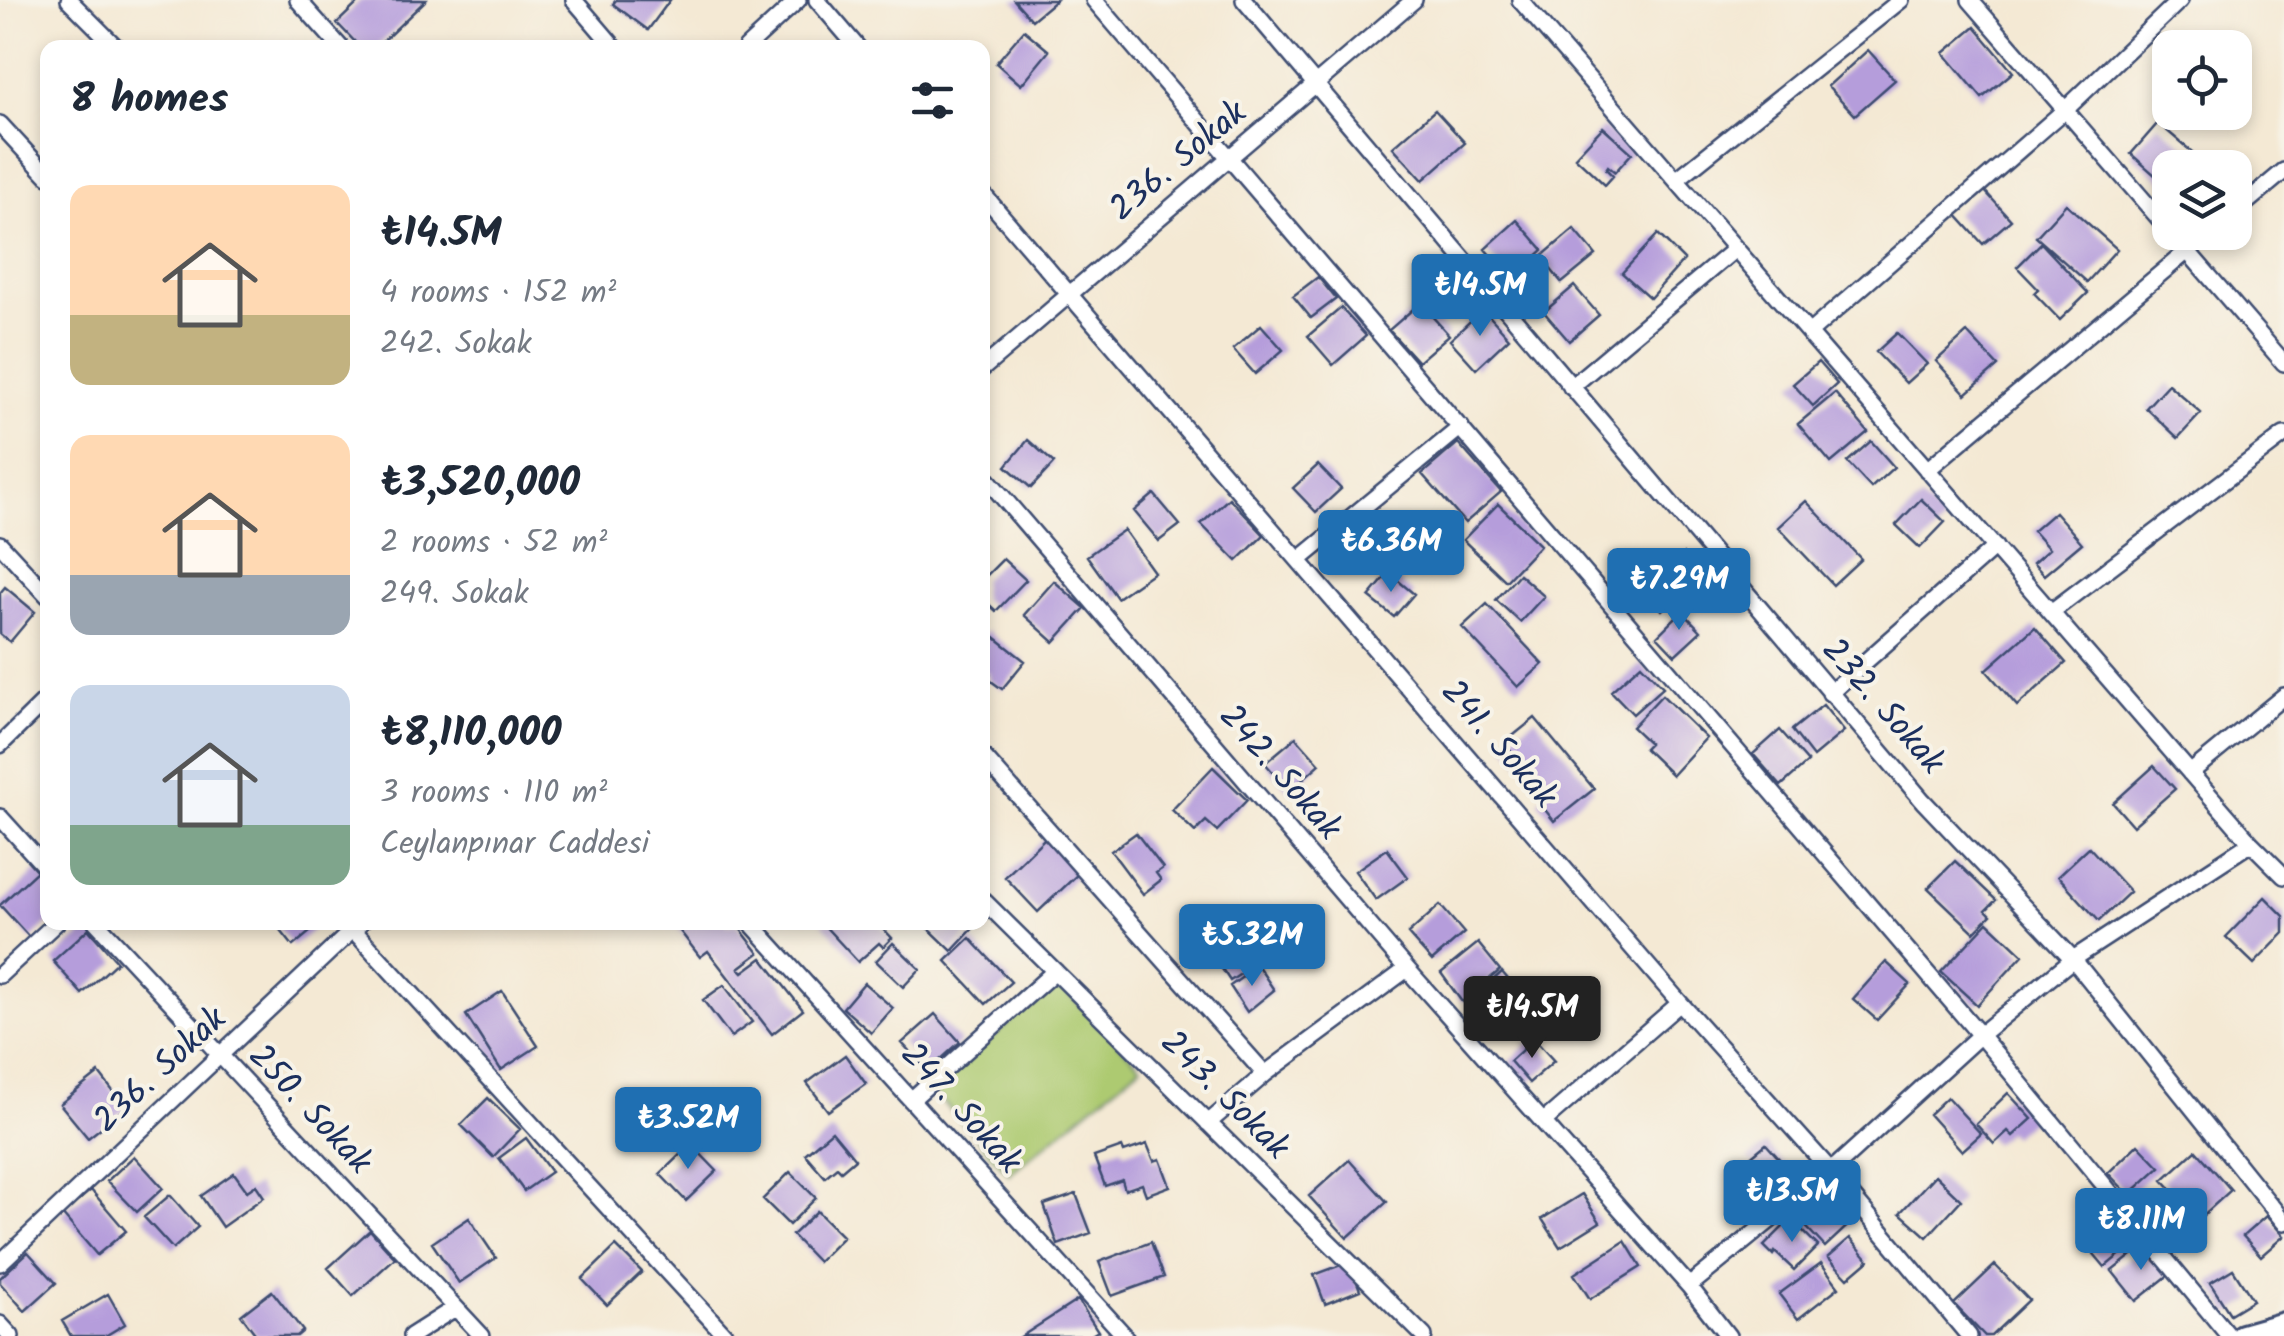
<!DOCTYPE html>
<meta charset="utf-8">
<style>
:root{--surface:#fff;--page:#f6f6f7;--text:#1f2937;--muted:#747a83;--accent:#1f6fb2}
body{margin:0;font-family:Kalam,sans-serif;background:var(--page);color:var(--text);height:100vh;display:flex;flex-direction:column;font-size:38px;white-space:nowrap}
*{box-sizing:border-box;margin:0}
p{font-size:32px;color:var(--muted)}
.icon{flex:none;width:55px;height:55px;fill:none;stroke:currentColor;stroke-width:2;stroke-linecap:round;stroke-linejoin:round}
.map{position:relative;flex:1;overflow:hidden}
.sheet{position:absolute;left:40px;top:40px;width:950px;height:890px;display:flex;flex-direction:column;background:var(--surface);border-radius:20px;box-shadow:0 5px 15px #0003}
.sheet>*{flex:none}
.buttons{position:absolute;left:2152px;top:30px;display:grid;gap:20px}
.buttons a{display:grid;place-items:center;width:100px;height:100px;border-radius:20px;background:var(--surface);box-shadow:0 5px 15px #0003;font-size:50px}
.price{position:absolute;translate:-50% -85px;padding:0 22px;border-radius:10px;background:var(--accent);color:#fff;font-size:32px;line-height:65px;filter:drop-shadow(0 2px 5px #0008)}
.price::after{content:'';position:absolute;left:50%;top:60px;width:30px;height:22px;margin-left:-15px;background:inherit;clip-path:polygon(0 0,100% 0,50% 100%)}
.price.selected{background:#222;color:#fff}
ul{padding:0;list-style:none}
li{display:flex;align-items:center;gap:30px;height:250px;padding:0 30px}
li span{display:grid;place-items:center;flex:none;width:280px;height:200px;border-radius:20px;color:#555}
li>.icon{margin-inline-start:auto}
span .icon{width:120px;height:120px;fill:#fffc;stroke-width:1}
li b{font-size:42px}
h2{display:flex;justify-content:space-between;align-items:center;height:120px;padding:0 30px;font-size:42px}
.map>svg:first-child{display:block}
.green{fill:#adca71;stroke:#647c68;stroke-width:2.5}
.building{fill:#b59ddb}
.lines{fill:none;stroke-linecap:round;stroke-linejoin:round}
.street-casing{stroke:#3c4b70;stroke-width:20}
.secondary-casing{stroke:#3c4b70;stroke-width:28}
.street{stroke:#fff;stroke-width:15}
.secondary{stroke:#fff;stroke-width:22}
.labels{text-anchor:middle;dominant-baseline:central;stroke-width:8;stroke-linejoin:round;paint-order:stroke}
.street-label{font-size:35px;fill:#1b2f5e;stroke:#f7f3e8}
</style>
<div class="map">
<svg width="2284" height="1336" viewBox="0 0 2284 1336">
<rect width="100%" height="100%" fill="#f7f3e8"/>
<filter id="ink" filterUnits="userSpaceOnUse"><feTurbulence type="fractalNoise" baseFrequency=".01" numOctaves="2"/><feDisplacementMap in="SourceGraphic" scale="20" xChannelSelector="R" yChannelSelector="G"/><feConvolveMatrix kernelMatrix="1 2 1 2 8 2 1 2 1" color-interpolation-filters="sRGB"/></filter>
<filter id="wash" filterUnits="userSpaceOnUse"><feTurbulence type="fractalNoise" baseFrequency=".0048" numOctaves="4" result="noise"/><feDisplacementMap in="SourceGraphic" scale="40" xChannelSelector="R" yChannelSelector="G"/><feGaussianBlur stdDeviation="2.25" result="paint"/><feColorMatrix in="noise" values="0 0 0 0 0 0 0 0 0 0 0 0 0 0 0 0 0 1.4 0 .05"/><feComposite in="paint" operator="in"/></filter>
<g filter="url(#wash)">
<rect width="100%" height="100%" fill="#f4e9d4"/>
<path class="green" d="M1063 988 1141 1066 1009 1174 932 1090 1049 989Z"/>
<g id="blocks">
<path class="building" d="M361 0H426L376 48H361L337 23Z
M616 0H670L648 30 613 4Z
M1014 0H1056L1032 20Z
M1975 27 2013 72 1982 98 1944 53Z
M1024 30 1049 51 1021 85 996 63Z
M1868 50 1895 80 1855 115 1828 86Z
M1435 110 1465 143 1423 180 1393 147Z
M2158 123 2192 152 2179 168H2170V178L2165 184 2131 154Z
M1603 127 1632 153 1615 172 1608 166 1606 169 1613 176 1605 185 1575 157Z
M1983 189 2011 220 1983 244 1955 213Z
M2066 204 2117 249 2087 282 2036 237Z
M1517 220 1543 250 1511 279 1485 249Z
M1574 229 1596 255 1562 283 1541 257Z
M1658 234 1684 260 1650 298 1622 273Z
M2041 243 2088 293 2060 320 2034 293 2038 289 2017 267Z
M1318 277 1336 299 1311 318 1293 296Z
M1574 286 1599 315 1569 341 1544 312Z
M1420 303 1449 335 1418 362 1389 330Z
M1341 308 1366 336 1333 365 1308 336Z
M1483 309 1509 338 1476 369 1450 340Z
M1261 325 1283 350 1255 374 1233 349Z
M1897 333 1927 364 1906 383 1876 352Z
M1967 333 1998 366 1966 394 1936 361Z
M1818 362 1837 384 1813 406 1793 384Z
M2168 384 2201 413 2178 438 2146 408Z
M1835 393 1868 432 1831 463 1798 424Z
M1028 440 1054 463 1031 488 1006 466Z
M1871 441 1894 467 1871 488 1847 462Z
M1458 443 1501 492 1465 523 1422 474Z
M1318 465 1341 489 1316 512 1293 488Z
M1154 494 1180 525 1159 541 1134 511Z
M1229 498 1264 535 1237 561 1201 524Z
M1921 499 1945 522 1920 548 1896 525Z
M1806 501 1861 559 1833 585 1778 527Z
M1498 504 1540 545 1506 581 1463 540Z
M2055 512 2082 543 2044 575 2033 563 2049 549 2033 531Z
M1124 530 1154 572 1117 598 1087 556Z
M1683 554 1701 574 1662 610 1643 590Z
M1003 559 1026 580 996 611 982 598V580Z
M1389 573 1414 594 1394 617 1369 597Z
M1519 574 1544 596 1520 622 1496 600Z
M1054 581 1085 608 1054 642 1024 615Z
M5 587 35 612 10 642 0 634V593Z
M1487 604 1543 664 1518 687 1462 627Z
M1682 611 1701 631 1675 655 1657 636Z
M2035 627 2066 663 2017 706 1986 670Z
M987 631 1025 661 1002 689 987 678 990 675 982 669V637Z
M1641 664 1663 687 1633 714 1611 691Z
M1662 695 1706 738 1672 775 1644 748 1649 743 1632 727Z
M1823 705 1844 731 1813 757 1792 730Z
M1535 718 1594 789 1554 821 1538 801 1546 795 1504 743Z
M1780 730 1808 762 1781 786 1753 754Z
M1296 737 1320 764 1289 791 1265 763Z
M2154 766 2175 789 2133 826 2113 803Z
M1213 767 1247 800 1217 831 1206 821 1195 832 1172 810Z
M1136 833 1163 868 1156 873 1161 880 1143 894 1111 851Z
M1045 838 1079 873 1038 912 1005 877Z
M2089 847 2130 892 2099 921 2058 876Z
M1387 849 1408 877 1376 900 1355 871Z
M1955 861 1996 900 1986 910 1991 915 1974 932 1928 888Z
M38 870 48 881V924L31 939 0 905Z
M2265 897 2284 916V933L2254 964 2226 937Z
M1440 905 1464 933 1432 961 1408 934Z
M274 922H322L293 946Z
M673 922H726L728 926 735 922 759 953 739 968 743 972 762 958 803 1010 772 1034 708 951 700 957Z
M821 922H877L892 938 883 947 879 943 858 962Z
M933 922H979L952 951 928 928Z
M1988 922 2023 955 1977 1005 1941 972Z
M1253 925 1271 954 1230 981 1211 952Z
M88 929 117 962 82 994 53 961Z
M970 938 1011 982 986 1004 946 961Z
M893 943 920 969 903 987 876 961Z
M1478 943 1500 970 1462 1002 1441 973Z
M1886 962 1910 984 1877 1020 1853 999Z
M1258 966 1274 990 1247 1012 1230 986Z
M1502 972 1525 999 1489 1031 1466 1004Z
M864 983 893 1008 871 1033 843 1008Z
M724 985 752 1022 731 1037 703 1000Z
M502 991 538 1046 501 1070 466 1015Z
M935 1014 960 1042 928 1071 902 1043Z
M1534 1039 1554 1061 1529 1083 1510 1061Z
M845 1055 866 1084 828 1111 807 1083Z
M99 1073 126 1108 88 1138 60 1104Z
M2008 1093 2032 1119 2013 1136 2008 1131 1994 1144 1976 1124Z
M1947 1097 1981 1134 1962 1151 1929 1114Z
M488 1098 520 1129 493 1157 461 1125Z
M832 1131 855 1159 841 1171 837 1167 825 1177 805 1154Z
M526 1138 551 1172 524 1191 499 1158Z
M691 1144 717 1171 686 1201 660 1174Z
M1147 1144 1154 1161 1160 1159 1170 1186 1146 1195 1142 1184 1125 1190 1122 1180 1105 1186 1094 1157 1122 1147 1124 1152Z
M1766 1144 1792 1173 1774 1188 1748 1159Z
M2138 1144 2160 1167 2129 1195 2108 1173Z
M2196 1150 2231 1190 2199 1219 2163 1180Z
M134 1156 163 1188 137 1212 107 1181Z
M1349 1160 1387 1202 1347 1238 1309 1196Z
M790 1172 816 1198 789 1225 763 1199Z
M234 1173 247 1191 256 1185 264 1197 222 1227 201 1196Z
M1935 1175 1961 1200 1927 1237 1900 1213Z
M91 1190 126 1231 97 1255 62 1214Z
M1828 1190 1855 1219 1825 1247 1798 1218Z
M1076 1194 1091 1233 1058 1245 1044 1205Z
M1582 1194 1600 1222 1560 1247 1542 1219Z
M170 1195 198 1227 173 1249 144 1217Z
M2114 1206 2139 1236 2124 1248 2116 1239 2114 1241 2123 1252 2105 1267 2079 1236Z
M817 1211 843 1237 818 1262 792 1235Z
M2266 1216 2284 1236 2261 1256 2243 1236Z
M469 1218 496 1258 459 1283 432 1243Z
M1791 1219 1818 1246 1794 1270 1775 1252 1773 1255 1764 1246Z
M370 1230 395 1258 353 1296 328 1268Z
M1850 1238 1869 1260 1848 1278 1828 1257Z
M1625 1241 1641 1267 1590 1299 1574 1274Z
M1151 1242 1164 1277 1112 1296 1099 1262Z
M2146 1244 2170 1274 2136 1301 2112 1271Z
M616 1246 642 1272 607 1305 582 1279Z
M28 1252 56 1283 25 1311 0 1283V1278Z
M1349 1262 1360 1290 1325 1304 1314 1275Z
M1821 1263 1839 1287 1798 1319 1779 1294Z
M1995 1265 2029 1300 1991 1336H1985L1954 1304Z
M2233 1269 2253 1300 2230 1314 2210 1283Z
M272 1291 303 1331 297 1336H257L241 1315Z
M108 1294 125 1324 105 1336H71L62 1321Z
M1078 1300 1098 1331 1090 1336H1022Z"/>
</g>
</g>
<g filter="url(#ink)">
<use href="#blocks" fill-opacity="0" stroke="#3c4b70" stroke-width="2.5"/>
<g class="lines">
<defs>
<path id="street" d="M69 0 117 48
M298 0 341 48
M574 0 615 48
M817 0 858 48
M1094 0 1980 1035 2229 1336
M1244 0 1923 801 2073 959 2284 1222
M1520 0 2251 843 2284 876
M1970 0 2170 231
M746 48 798 0
M0 124 48 176
M1676 180 1901 0
M982 193 1680 1003 1831 1171 1969 1336
M2235 212 2284 171
M2171 232 2284 363
M1809 333 2065 110 2180 0
M982 369 1414 0
M1571 387 1735 249
M1927 470 2210 232
M982 473 1407 969 1689 1286 1728 1336
M0 544 48 596
M1299 560 1461 427
M2051 612 2284 435
M1830 693 1995 547
M0 745 48 698
M982 755 1265 1074
M2190 773 2284 696
M0 817 48 870
M982 899 1424 1336
M96 922 482 1336
M346 922 726 1336
M750 922 1125 1336
M0 975 57 922
M911 1100 1055 971
M1543 1122 1680 1003
M1208 1123 1265 1074 1407 969
M0 1263 361 922
M1689 1286 1831 1171 1980 1035 2073 959 2251 843
M0 1324 11 1336
M411 1336 455 1308"/>
<path id="secondary" d="M2242 1336 2284 1324"/>
</defs>
<use href="#street" class="street-casing"/>
<use href="#secondary" class="secondary-casing"/>
<use href="#street" class="street"/>
<use href="#secondary" class="secondary"/>
</g>
</g>
<g class="labels">
<g class="street-label">
<text transform="translate(1179 162) rotate(-40)">236. Sokak</text>
<text transform="translate(1882 707) rotate(49)">232. Sokak</text>
<text transform="translate(1498 745) rotate(49)">241. Sokak</text>
<text transform="translate(1279 773) rotate(49)">242. Sokak</text>
<text transform="translate(161 1071) rotate(-43)">236. Sokak</text>
<text transform="translate(1224 1096) rotate(45)">243. Sokak</text>
<text transform="translate(960 1109) rotate(48)">247. Sokak</text>
<text transform="translate(309 1110) rotate(47)">250. Sokak</text>
</g>
</g>
</svg>
<div class="buttons">
<a><svg class="icon" aria-label="locate" viewBox="0 0 24 24"><circle cx="12" cy="12" r="6"/><path d="M12 2v4M12 18v4M2 12h4M18 12h4"/></svg></a>
<a><svg class="icon" aria-label="layers" viewBox="0 0 24 24"><path d="M12 4l9 5-9 5-9-5zM3 14l9 5 9-5"/></svg></a>
</div>
<b class="price" style="left:1480px;top:339px">₺14.5M</b>
<b class="price" style="left:1391px;top:595px">₺6.36M</b>
<b class="price" style="left:1679px;top:633px">₺7.29M</b>
<b class="price" style="left:1252px;top:989px">₺5.32M</b>
<b class="price selected" style="left:1532px;top:1061px">₺14.5M</b>
<b class="price" style="left:688px;top:1172px">₺3.52M</b>
<b class="price" style="left:1792px;top:1245px">₺13.5M</b>
<b class="price" style="left:2141px;top:1273px">₺8.11M</b>
<section class="sheet">
<h2>8 homes<svg class="icon" aria-label="filters" viewBox="0 0 24 24"><path d="M4 7h16M4 17h16"/><circle cx="9" cy="7" r="2"/><circle cx="15" cy="17" r="2"/></svg></h2>
<ul>
<li><span style="background:linear-gradient(#ffd9b3 65%,#c2b280 0)"><svg class="icon" aria-label="home" viewBox="0 0 24 24"><path d="M3 11l9-7 9 7M6 9v11h12V9"/></svg></span><div><b>₺14.5M</b><p>4 rooms · 152 m²</p><p>242. Sokak</p></div></li>
<li><span style="background:linear-gradient(#ffd9b3 70%,#9aa5b1 0)"><svg class="icon" aria-label="home" viewBox="0 0 24 24"><path d="M3 11l9-7 9 7M6 9v11h12V9"/></svg></span><div><b>₺3,520,000</b><p>2 rooms · 52 m²</p><p>249. Sokak</p></div></li>
<li><span style="background:linear-gradient(#c9d6e8 70%,#7fa58c 0)"><svg class="icon" aria-label="home" viewBox="0 0 24 24"><path d="M3 11l9-7 9 7M6 9v11h12V9"/></svg></span><div><b>₺8,110,000</b><p>3 rooms · 110 m²</p><p>Ceylanpınar Caddesi</p></div></li>
</ul>
</section>
</div>
